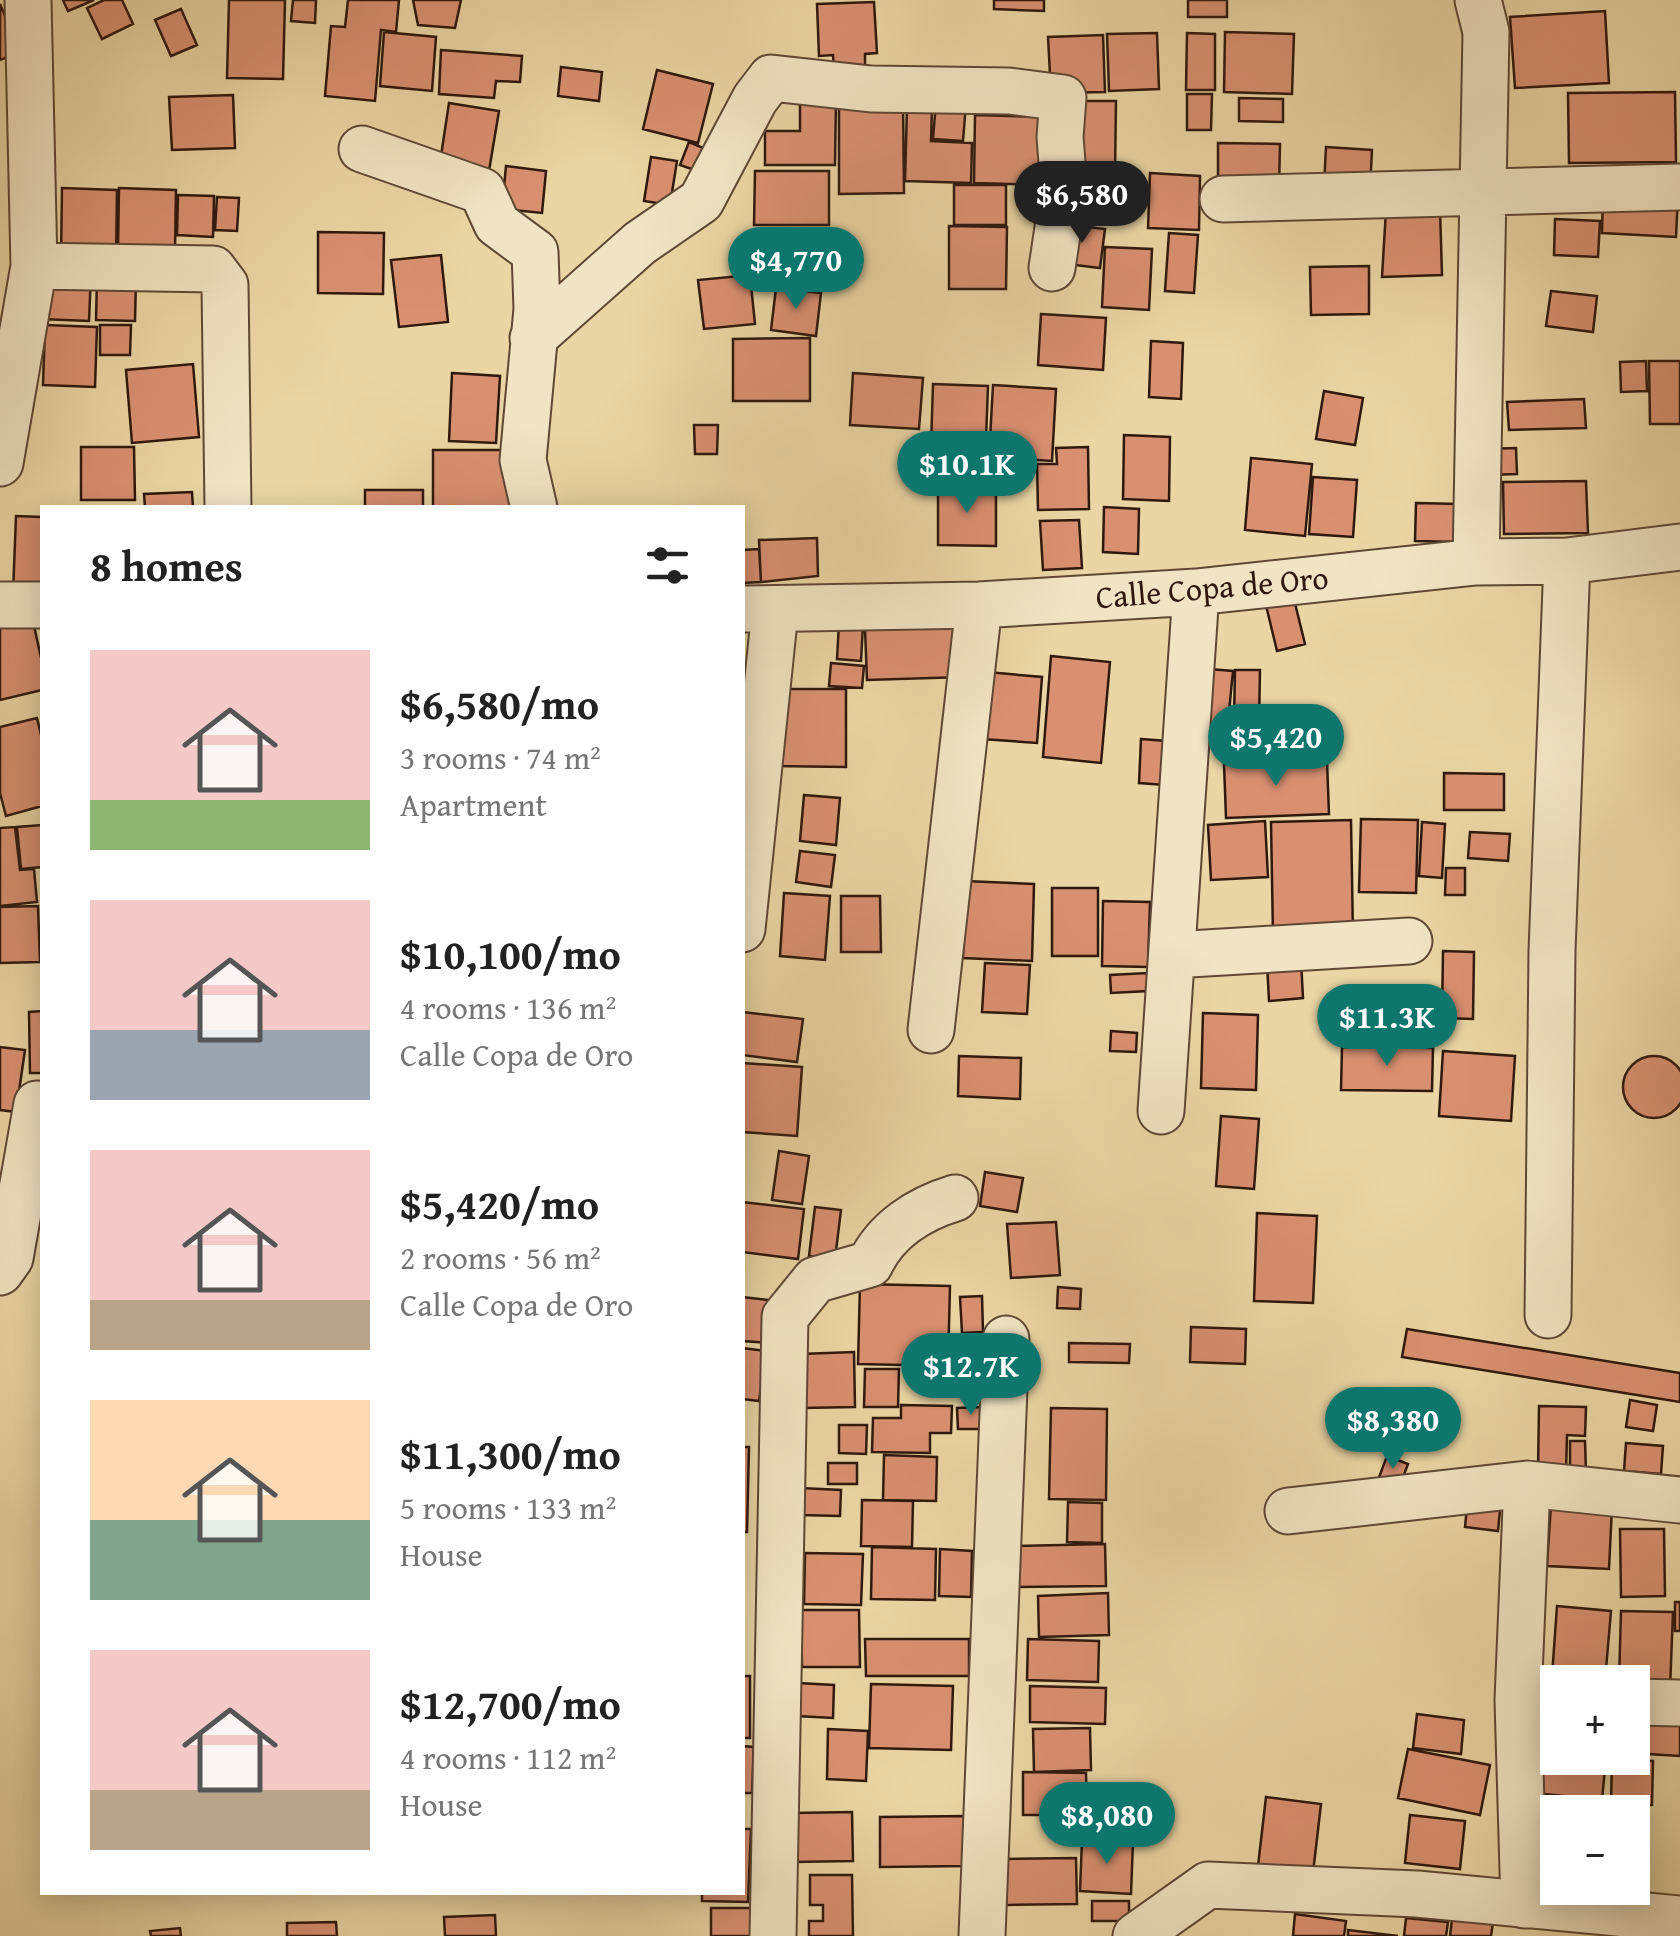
<!DOCTYPE html>
<meta charset="utf-8">
<style>
:root{--surface:#fff;--page:#f6f6f6;--text:#222;--muted:#767676;--accent:#0f766e}
body{margin:0;font-family:"Gentium Book Plus",serif;background:var(--page);color:var(--text);height:100vh;display:flex;flex-direction:column;font-size:38px;white-space:nowrap}
*{box-sizing:border-box;margin:0}
p{font-size:32px;color:var(--muted)}
.icon{flex:none;width:55px;height:55px;fill:none;stroke:currentColor;stroke-width:2;stroke-linecap:round;stroke-linejoin:round}
.map{position:relative;flex:1;overflow:hidden}
.drawer{position:absolute;left:40px;top:505px;width:705px;height:1390px;display:flex;flex-direction:column;background:var(--surface);border-radius:0px;box-shadow:0 5px 25px #0003}
.drawer>*{flex:none}
.tools{position:absolute;left:1540px;top:1665px;display:grid;gap:20px}
.tools a{display:grid;place-items:center;width:110px;height:110px;border-radius:0px;background:var(--surface);box-shadow:0 5px 25px #0003;font-size:50px}
.price{position:absolute;translate:-50% -85px;padding:0 22px;border-radius:35px;background:var(--accent);color:#fff;font-size:32px;line-height:65px;filter:drop-shadow(0 2px 5px #0008)}
.price::after{content:'';position:absolute;left:50%;top:60px;width:30px;height:22px;margin-left:-15px;background:inherit;clip-path:polygon(0 0,100% 0,50% 100%)}
.price.on{background:#222;color:#fff}
ul{padding:0;list-style:none}
li{display:flex;align-items:center;gap:30px;height:250px;padding:0 50px}
li span{display:grid;place-items:center;flex:none;width:280px;height:200px;border-radius:0px;color:#555}
li>.icon{margin-inline-start:auto}
span .icon{width:120px;height:120px;fill:#fffc;stroke-width:1}
li b{font-size:42px}
h2{display:flex;justify-content:space-between;align-items:center;height:120px;padding:0 50px;font-size:42px}
.map>svg:first-child{display:block}
.building{fill:#d99071;stroke:#2f180e;stroke-width:2.5}
.lines{fill:none;stroke-linecap:round;stroke-linejoin:round}
.minor-casing{stroke:#5e4834;stroke-width:49}
.minor{stroke:#f1e4c4;stroke-width:45}
.labels{text-anchor:middle;dominant-baseline:central;stroke-width:8;stroke-linejoin:round;paint-order:stroke}
.street-label{font-size:32px;fill:#2f180e;stroke:#f1e4c4}
</style>
<div class="map">
<svg width="1680" height="1936" viewBox="0 0 1680 1936">
<rect width="100%" height="100%" fill="#ead6a4"/>
<filter id="stains"><feTurbulence type="fractalNoise" baseFrequency=".002" numOctaves="4"/><feColorMatrix values="0 0 0 0 .2 0 0 0 0 .09 0 0 0 0 .02 0 0 0 .5 -.17"/></filter>
<radialGradient id="worn" r=".72"><stop offset=".6" stop-color="#630" stop-opacity="0"/><stop offset="1" stop-color="#630" stop-opacity=".3"/></radialGradient>
<path class="building" d="M63 0H94L68 11Z
M104 0H122L133 24 102 39 87 8Z
M229 0H285L283 79 227 78Z
M293 0H316L315 23 291 21Z
M348 0H399L396 32 381 30 375 101 325 96 331 26 345 27Z
M413 0H461L455 28 418 25Z
M994 0H1044V11L994 9Z
M1188 0H1227V17H1188Z
M874 2 877 53 865 54V70L834 71 833 55 819 56 817 4Z
M0 4 20 52 0 60Z
M181 9 197 45 171 56 155 20Z
M1605 11 1609 83 1515 88 1510 17Z
M384 32 436 37 432 91 380 86Z
M1225 32 1294 34 1292 94 1224 92Z
M1157 33 1159 89 1109 91 1107 34Z
M1187 33 1215 34V90H1186Z
M1103 35 1105 92 1051 93 1048 37Z
M441 50 522 56 520 82 496 81 494 98 439 94Z
M561 67 602 72 599 101 558 96Z
M657 70 713 84 698 143 643 129Z
M1675 92 1676 162 1569 163 1568 93Z
M1187 94H1212L1211 130H1187Z
M233 95 235 148 172 150 169 97Z
M1239 98 1283 99V122L1239 121Z
M800 99H836L835 165H765V131H800Z
M839 101H903L904 193 839 194Z
M1072 101H1116L1115 174 1071 173Z
M936 102 966 104 963 141 933 139Z
M449 103 499 111 488 177 439 169Z
M907 107 932 108 931 141 972 143 971 183 905 181Z
M975 115 1045 117 1043 185 974 183Z
M689 142 708 150 700 172 680 165Z
M1218 143 1280 144 1279 188 1218 187Z
M1326 147 1372 150 1370 189 1324 186Z
M651 157 677 161 670 205 644 201Z
M506 166 546 171 542 213 502 209Z
M755 171H829V225H754Z
M1150 173 1200 176 1199 230 1148 228Z
M954 185H1006V225H954Z
M62 188 117 190 116 262 61 260Z
M119 188 176 190 175 250 118 249Z
M1603 191 1678 195 1676 237 1602 233Z
M178 195 214 196 213 237 177 235Z
M217 197 239 198 237 231 215 230Z
M1440 209 1442 275 1382 277 1386 210Z
M1555 219 1600 221 1598 257 1554 255Z
M1063 224 1105 229 1100 268 1059 263Z
M949 226 1007 227 1006 289H949Z
M318 232 384 233 383 294 318 293Z
M1169 233 1198 235 1194 293 1165 291Z
M764 234 802 235V277H763Z
M1105 247 1152 249 1149 310 1102 307Z
M441 255 448 322 399 327 391 260Z
M1369 266V314L1311 315 1310 267Z
M42 271 91 273 89 321 41 319Z
M750 275 755 324 704 329 698 280Z
M97 277 136 278 135 321 96 320Z
M776 288 821 293 816 336 771 330Z
M1551 291 1597 296 1593 332 1546 326Z
M1041 314 1106 318 1103 370 1038 365Z
M45 325 97 327 95 387 43 385Z
M100 325H131L130 355H100Z
M810 338V401H733V339Z
M1151 341 1183 343 1181 399 1149 397Z
M1646 361 1647 391 1621 392 1620 362Z
M1649 361H1680V424H1650Z
M193 364 199 437 132 443 126 370Z
M452 373 500 376 496 443 449 441Z
M853 373 923 378 919 429 850 425Z
M933 384 988 386 985 465 950 463 949 478 930 477Z
M993 385 1056 389 1052 461 989 457Z
M1324 391 1363 398 1355 445 1316 439Z
M1584 399 1586 428 1509 430 1507 402Z
M694 425H718L717 454H695Z
M1124 435 1170 437 1169 501 1123 499Z
M81 447H134L135 500H81Z
M1088 447 1089 509 1038 510 1037 464H1057L1056 448Z
M1516 448 1517 474 1488 475 1486 449Z
M433 450H511V508H433Z
M1251 458 1312 464 1305 536 1245 530Z
M1313 477 1357 480 1353 537 1309 534Z
M1586 481 1588 533 1504 534 1503 482Z
M938 487 996 488V546L938 545Z
M365 490H423V508H365Z
M192 492 193 508H145L144 494Z
M1416 503 1460 504V542L1415 541Z
M1104 507 1139 509 1138 554 1103 552Z
M16 516 42 517V595L13 594Z
M1079 520 1082 568 1043 570 1040 521Z
M817 538 818 576 761 582 759 540Z
M759 549 761 582 742 583V550Z
M1291 587 1305 644 1277 651 1263 593Z
M30 608 42 662V690L0 700V615Z
M839 623 863 625 861 661 837 659Z
M961 626 963 677 867 680 865 629Z
M1051 656 1110 662 1101 763 1043 757Z
M831 663 864 666 862 688 829 686Z
M1209 669 1233 671 1227 732 1193 728Z
M1235 670H1260L1259 722 1234 721Z
M987 672 1042 677 1037 743 982 739Z
M772 689H846V767L772 766Z
M37 718 42 739V806L6 816 0 793V727Z
M1141 739 1167 741 1165 785 1139 783Z
M1327 761 1329 814 1226 818 1224 764Z
M1444 773 1504 774V810H1444Z
M804 795 840 798 836 845 800 841Z
M1361 819 1418 820 1416 893 1359 892Z
M1351 820 1353 935 1273 936 1271 822Z
M1265 821 1268 877 1211 880 1208 825Z
M1422 822 1445 824 1442 878 1419 876Z
M42 825V867L21 869 17 827Z
M15 827 20 870 34 869 37 902 0 906V828Z
M1470 832 1510 834 1508 861 1468 858Z
M800 851 835 855 831 887 796 882Z
M1446 868H1465V895H1445Z
M965 881 1034 884 1032 961 963 958Z
M1052 888H1098V956H1052Z
M784 893 830 896 825 960 780 956Z
M841 896H880L881 952H841Z
M1103 901 1150 902 1148 967 1102 966Z
M38 906 40 962 0 963V907Z
M1443 951 1474 952 1473 1019 1442 1018Z
M1301 960 1303 998 1269 1001 1267 963Z
M985 963 1030 965 1027 1014 982 1012Z
M1147 973 1148 991 1111 993 1110 975Z
M1388 998 1389 1043 1353 1044 1352 1000Z
M1432 998 1434 1039 1392 1041 1391 999Z
M42 1011V1073H30L29 1012Z
M742 1012 803 1019 797 1062 742 1055Z
M1203 1013 1258 1015 1256 1090 1201 1088Z
M1111 1031 1137 1033 1136 1052 1110 1051Z
M0 1047 25 1050 16 1112 0 1110Z
M1342 1047 1433 1048 1432 1091 1341 1090Z
M1443 1051 1515 1056 1511 1121 1439 1116Z
M1623 1087a31 31 0 1 1 62 0a31 31 0 1 1-62 0Z
M959 1056 1021 1058 1020 1099 958 1096Z
M742 1063 802 1067 797 1136 742 1132Z
M1221 1116 1259 1119 1254 1189 1216 1186Z
M779 1151 809 1156 802 1204 772 1200Z
M985 1172 1023 1178 1017 1212 980 1206Z
M742 1202 804 1209 798 1259 742 1252Z
M815 1207 841 1210 835 1259 809 1256Z
M1257 1213 1317 1216 1313 1303 1254 1301Z
M1056 1222 1060 1275 1011 1278 1007 1224Z
M860 1284 950 1286 948 1366 858 1364Z
M1058 1287 1081 1289 1080 1309 1057 1308Z
M982 1296 983 1332 962 1333 960 1297Z
M742 1297 777 1301 773 1343 742 1341Z
M1191 1327 1246 1329 1245 1364 1190 1362Z
M1407 1329 1680 1373V1402L1402 1357Z
M1069 1343 1130 1344 1129 1363 1069 1362Z
M742 1348 766 1351 759 1401 742 1399Z
M854 1352 855 1407 802 1408 801 1354Z
M865 1369H899L898 1407H864Z
M1630 1400 1657 1405 1653 1431 1626 1427Z
M901 1405 952 1406 951 1433H930V1453L872 1452 873 1418H901Z
M1539 1406 1586 1407 1585 1436 1567 1435 1566 1473 1538 1472Z
M984 1407V1429H958L957 1408Z
M1051 1408 1107 1409 1106 1500 1049 1499Z
M839 1425H867L866 1454 839 1453Z
M1570 1441H1585L1586 1472H1570Z
M1626 1443 1663 1446 1661 1474 1624 1471Z
M742 1447H749L747 1532H742Z
M884 1455 937 1457 936 1501 883 1500Z
M1387 1456 1408 1464 1399 1488 1378 1480Z
M828 1463H857V1484H828Z
M800 1488 841 1490 840 1516 799 1515Z
M1468 1497 1501 1500 1498 1531 1465 1527Z
M862 1500 913 1501 912 1547 861 1546Z
M1068 1502 1102 1503V1543L1067 1542Z
M1551 1504 1612 1507 1609 1569 1547 1566Z
M1620 1529H1664L1665 1596 1621 1597Z
M1105 1544 1106 1586 1017 1587 1016 1546Z
M872 1547 936 1549 935 1600 871 1599Z
M940 1549 972 1551 971 1597 939 1596Z
M805 1553 863 1554 861 1605 804 1604Z
M1108 1593 1109 1635 1039 1637 1038 1596Z
M1675 1602H1680V1631H1675Z
M1557 1606 1611 1611 1605 1681 1552 1676Z
M801 1610H859L860 1667H802Z
M1621 1611 1673 1612 1670 1689 1619 1682Z
M865 1639H969V1676H866Z
M1028 1639 1099 1641 1098 1682 1027 1680Z
M742 1676H750V1738H742Z
M798 1683 834 1685 833 1718 797 1716Z
M871 1684 953 1686 951 1750 869 1748Z
M1030 1686 1106 1688 1105 1724 1030 1722Z
M1417 1714 1464 1720 1461 1754 1413 1748Z
M1632 1714 1680 1717V1756L1632 1753Z
M1540 1727 1558 1729V1758H1606L1602 1800 1534 1793Z
M1090 1728 1091 1770 1034 1772 1033 1729Z
M828 1729 868 1731 866 1781 827 1779Z
M742 1746 754 1747 752 1793H742Z
M1408 1749 1490 1765 1480 1815 1398 1798Z
M1612 1759 1653 1761 1652 1805 1611 1804Z
M1023 1772 1086 1773 1087 1815H1023Z
M1266 1797 1321 1804 1313 1873 1258 1866Z
M1561 1802 1599 1805 1598 1812H1561Z
M852 1812 853 1861 793 1862 792 1813Z
M1410 1815 1465 1821 1460 1869 1405 1863Z
M967 1816 968 1866 880 1867V1817Z
M742 1829H751L748 1902 702 1901V1892H742Z
M1082 1840 1133 1842 1131 1894 1080 1891Z
M1076 1858 1077 1904 1006 1905 1005 1859Z
M810 1875H852L853 1936H809V1921H823V1905H810Z
M1092 1901H1129V1921H1092Z
M711 1908H752V1936H711Z
M1453 1911 1494 1915 1491 1936H1450Z
M1295 1914 1346 1921 1344 1936H1293Z
M495 1915 496 1936H445L444 1917Z
M1406 1918 1448 1922 1446 1936H1404Z
M336 1922 337 1936H287V1923Z
M180 1928 181 1936H151L150 1931Z
M1348 1930 1398 1936H1348Z"/>
<g class="lines">
<defs>
<path id="minor" d="M362 149 482 191 497 224 535 252 537 309 523 460 534 508
M1223 199 1680 187
M34 266 213 269 225 285 228 508
M533 338 640 243 701 201 755 99 771 78 871 89 1009 91 1063 98 1060 137 1064 188 1052 268
M0 463 34 266 28 0
M1476 562 1486 32 1478 0
M0 605H42
M742 609 979 605 1196 592 1476 562 1567 561 1680 547
M742 929 775 611
M1172 955 1409 941
M931 1030 979 605
M1161 1111 1196 592
M0 1272 10 1258 37 1104
M1548 1315 1552 951 1567 561
M1288 1511 1527 1484 1680 1500
M1632 1702 1680 1703
M1524 1905 1518 1700 1527 1484
M773 1936 785 1317 815 1280 870 1264C886 1230 919 1209 955 1198
M982 1936 1006 1339
M1136 1936 1208 1885 1417 1894 1680 1919"/>
</defs>
<use href="#minor" class="minor-casing"/>
<use href="#minor" class="minor"/>
</g>
<g class="labels">
<g class="street-label">
<text transform="translate(1212 587) rotate(-5)">Calle Copa de Oro</text>
</g>
</g>
<rect width="100%" height="100%" filter="url(#stains)"/>
<rect width="100%" height="100%" fill="url(#worn)"/>
</svg>
<div class="tools">
<a>+</a>
<a>−</a>
</div>
<b class="price on" style="left:1082px;top:246px">$6,580</b>
<b class="price" style="left:796px;top:312px">$4,770</b>
<b class="price" style="left:967px;top:516px">$10.1K</b>
<b class="price" style="left:1276px;top:789px">$5,420</b>
<b class="price" style="left:1387px;top:1069px">$11.3K</b>
<b class="price" style="left:971px;top:1418px">$12.7K</b>
<b class="price" style="left:1393px;top:1472px">$8,380</b>
<b class="price" style="left:1107px;top:1867px">$8,080</b>
<section class="drawer">
<h2>8 homes<svg class="icon" aria-label="filters" viewBox="0 0 24 24"><path d="M4 7h16M4 17h16"/><circle cx="9" cy="7" r="2"/><circle cx="15" cy="17" r="2"/></svg></h2>
<ul>
<li><span style="background:linear-gradient(#f6c9c9 75%,#8fb573 0)"><svg class="icon" aria-label="home" viewBox="0 0 24 24"><path d="M3 11l9-7 9 7M6 9v11h12V9"/></svg></span><div><b>$6,580/mo</b><p>3 rooms · 74 m²</p><p>Apartment</p></div></li>
<li><span style="background:linear-gradient(#f6c9c9 65%,#9aa5b1 0)"><svg class="icon" aria-label="home" viewBox="0 0 24 24"><path d="M3 11l9-7 9 7M6 9v11h12V9"/></svg></span><div><b>$10,100/mo</b><p>4 rooms · 136 m²</p><p>Calle Copa de Oro</p></div></li>
<li><span style="background:linear-gradient(#f6c9c9 75%,#b9a48a 0)"><svg class="icon" aria-label="home" viewBox="0 0 24 24"><path d="M3 11l9-7 9 7M6 9v11h12V9"/></svg></span><div><b>$5,420/mo</b><p>2 rooms · 56 m²</p><p>Calle Copa de Oro</p></div></li>
<li><span style="background:linear-gradient(#ffd9b3 60%,#7fa58c 0)"><svg class="icon" aria-label="home" viewBox="0 0 24 24"><path d="M3 11l9-7 9 7M6 9v11h12V9"/></svg></span><div><b>$11,300/mo</b><p>5 rooms · 133 m²</p><p>House</p></div></li>
<li><span style="background:linear-gradient(#f6c9c9 70%,#b9a48a 0)"><svg class="icon" aria-label="home" viewBox="0 0 24 24"><path d="M3 11l9-7 9 7M6 9v11h12V9"/></svg></span><div><b>$12,700/mo</b><p>4 rooms · 112 m²</p><p>House</p></div></li>
</ul>
</section>
</div>
